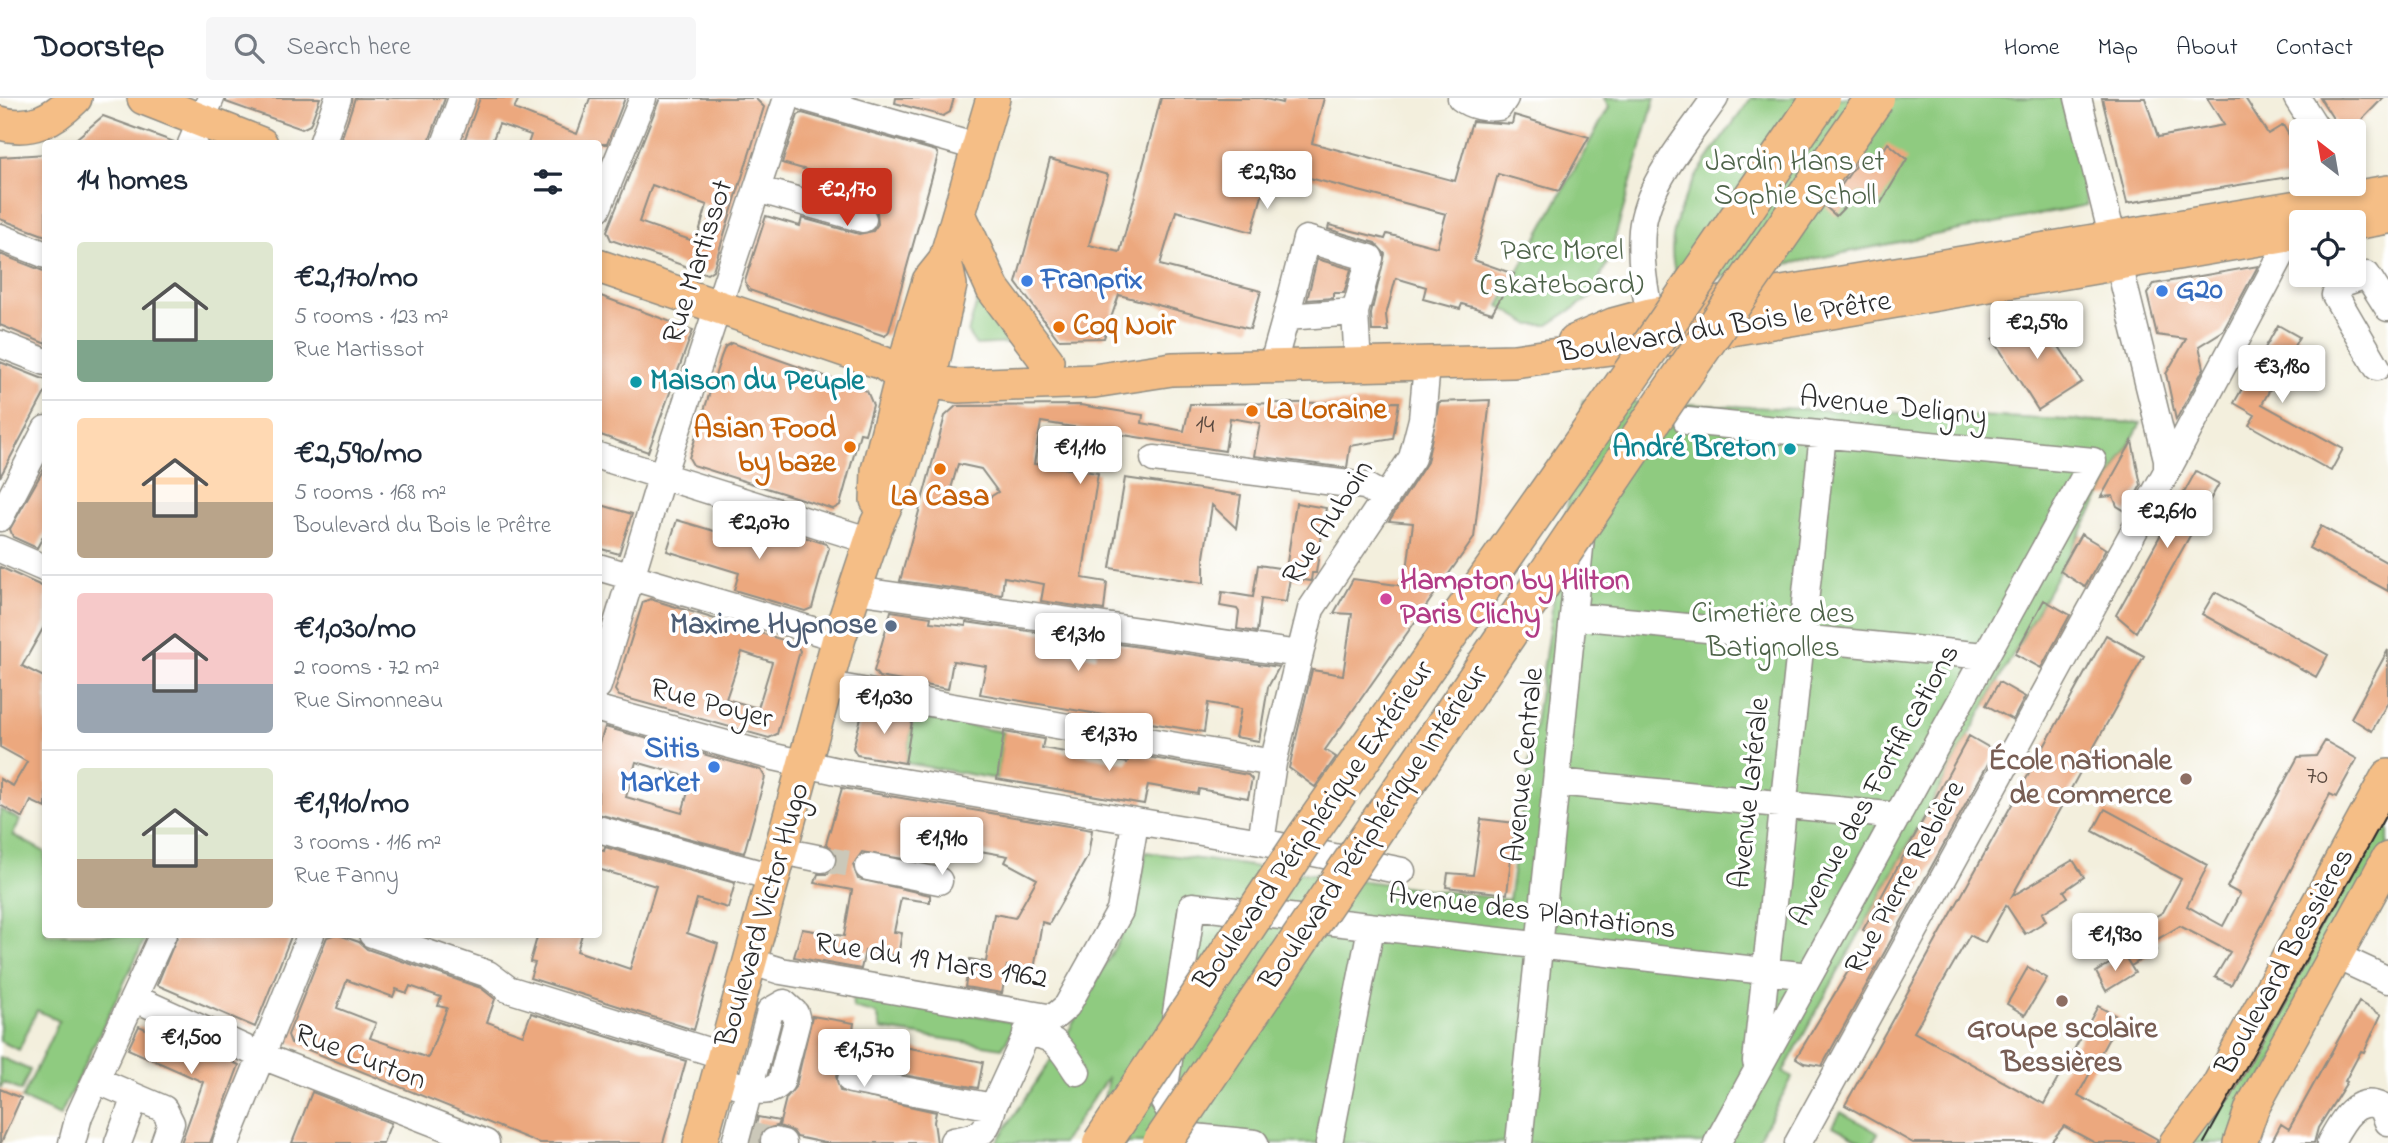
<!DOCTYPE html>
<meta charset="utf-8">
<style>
:root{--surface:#fff;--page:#f6f6f7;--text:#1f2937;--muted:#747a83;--line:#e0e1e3;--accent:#c8321e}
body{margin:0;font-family:"Indie Flower",sans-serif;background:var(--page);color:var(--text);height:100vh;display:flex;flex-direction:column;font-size:26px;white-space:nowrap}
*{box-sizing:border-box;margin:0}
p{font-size:23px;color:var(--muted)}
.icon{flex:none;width:38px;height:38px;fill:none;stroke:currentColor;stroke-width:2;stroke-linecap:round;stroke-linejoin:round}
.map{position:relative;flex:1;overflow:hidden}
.panel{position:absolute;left:42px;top:42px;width:560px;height:798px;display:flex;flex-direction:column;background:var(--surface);border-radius:7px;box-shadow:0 4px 10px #0003}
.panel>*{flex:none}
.needle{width:46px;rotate:329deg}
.buttons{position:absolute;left:2289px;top:21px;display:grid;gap:14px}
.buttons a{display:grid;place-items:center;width:77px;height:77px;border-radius:7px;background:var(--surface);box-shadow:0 4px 10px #0003;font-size:35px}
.price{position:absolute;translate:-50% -60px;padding:0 16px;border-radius:7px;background:#fff;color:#222;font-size:23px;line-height:46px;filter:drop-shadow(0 2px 4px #0008)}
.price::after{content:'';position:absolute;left:50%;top:42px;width:21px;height:16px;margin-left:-10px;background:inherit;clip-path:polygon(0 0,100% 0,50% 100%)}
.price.selected{background:var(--accent);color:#fff}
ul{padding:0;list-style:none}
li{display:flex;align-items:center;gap:21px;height:175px;padding:0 35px}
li+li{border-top:2px solid var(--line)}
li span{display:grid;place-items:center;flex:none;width:196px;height:140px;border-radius:7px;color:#555}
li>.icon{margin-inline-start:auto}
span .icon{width:84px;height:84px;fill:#fffc;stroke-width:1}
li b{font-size:30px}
h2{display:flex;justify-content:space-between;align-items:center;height:84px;padding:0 35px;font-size:30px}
header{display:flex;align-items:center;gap:42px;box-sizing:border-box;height:98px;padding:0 35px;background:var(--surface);border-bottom:2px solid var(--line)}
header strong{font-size:33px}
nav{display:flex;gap:38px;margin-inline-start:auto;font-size:24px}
.search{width:490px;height:63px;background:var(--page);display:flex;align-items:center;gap:18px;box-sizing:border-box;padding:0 24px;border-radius:7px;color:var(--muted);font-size:26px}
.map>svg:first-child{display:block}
.green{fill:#8fcb80;stroke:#5d7b56;stroke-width:2}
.building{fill:#eca87e;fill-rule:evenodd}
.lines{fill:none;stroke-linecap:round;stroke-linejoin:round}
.minor-tunnel{stroke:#cbc8b9;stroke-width:26;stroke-dasharray:26 13;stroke-linecap:butt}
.minor-casing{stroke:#8f8d84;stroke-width:29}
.major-casing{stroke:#8f8d84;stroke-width:36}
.minor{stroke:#fff;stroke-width:26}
.major{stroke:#f5be86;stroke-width:33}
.tram{stroke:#2b2b2b;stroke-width:2}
.highway-bridge-casing{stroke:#8f8d84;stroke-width:41;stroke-linecap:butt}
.highway-bridge{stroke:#f5be86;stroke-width:38}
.shop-dot{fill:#3f7fe0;stroke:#fff;stroke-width:2.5}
.food-dot{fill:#e8710a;stroke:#fff;stroke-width:2.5}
.culture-dot{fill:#0f9aa8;stroke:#fff;stroke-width:2.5}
.hotel-dot{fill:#d1479c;stroke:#fff;stroke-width:2.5}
.service-dot{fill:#5c6f8a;stroke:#fff;stroke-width:2.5}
.education-dot{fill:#8d6e63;stroke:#fff;stroke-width:2.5}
.labels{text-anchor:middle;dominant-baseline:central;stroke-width:7;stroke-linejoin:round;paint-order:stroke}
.number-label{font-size:26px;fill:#5b4a40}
.park-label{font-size:30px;fill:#4e6349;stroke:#fff}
.street-label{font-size:30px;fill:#2b2b2b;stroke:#fff}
.shop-label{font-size:30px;font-weight:bold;fill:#366cbe;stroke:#fff;text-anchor:start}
.food-label{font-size:30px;font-weight:bold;fill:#c56008;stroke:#fff;text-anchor:start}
.culture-label{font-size:30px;font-weight:bold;fill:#0d838f;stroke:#fff;text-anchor:start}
.hotel-label{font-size:30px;font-weight:bold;fill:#b23c85;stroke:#fff;text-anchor:start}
.service-label{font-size:30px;font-weight:bold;fill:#4e5e75;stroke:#fff;text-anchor:end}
.education-label{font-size:30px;font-weight:bold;fill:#785e54;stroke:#fff;text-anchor:end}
</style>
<header>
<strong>Doorstep</strong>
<div class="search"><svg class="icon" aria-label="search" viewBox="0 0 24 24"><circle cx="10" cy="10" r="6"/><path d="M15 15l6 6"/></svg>Search here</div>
<nav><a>Home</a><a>Map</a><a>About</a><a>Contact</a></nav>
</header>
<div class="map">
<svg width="2388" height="1045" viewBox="0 0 2388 1045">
<rect width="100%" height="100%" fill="#fff"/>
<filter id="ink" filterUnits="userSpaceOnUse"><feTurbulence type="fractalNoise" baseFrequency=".0143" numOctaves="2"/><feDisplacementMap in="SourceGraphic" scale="14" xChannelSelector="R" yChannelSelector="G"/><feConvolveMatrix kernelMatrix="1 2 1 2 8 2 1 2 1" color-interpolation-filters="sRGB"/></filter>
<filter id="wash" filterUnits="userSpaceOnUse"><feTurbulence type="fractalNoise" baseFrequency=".00686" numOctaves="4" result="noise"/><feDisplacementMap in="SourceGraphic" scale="28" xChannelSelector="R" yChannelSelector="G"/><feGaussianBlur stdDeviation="1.57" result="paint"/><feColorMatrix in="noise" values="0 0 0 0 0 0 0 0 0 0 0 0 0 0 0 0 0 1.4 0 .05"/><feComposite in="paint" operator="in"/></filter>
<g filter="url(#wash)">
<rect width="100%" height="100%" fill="#f3efdd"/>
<path class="green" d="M1604 0H1655L1609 161 1591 199 1548 227H1531L1499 208 1609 9Z
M1751 0H2062L2087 107 1691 185 1677 181C1654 115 1717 51 1751 0Z
M978 200 1012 245 976 247 968 235Z
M1583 302 2141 325 1783 974 1792 980 1756 1045H1097L1108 979 1062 1045H996L1062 945 1136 811 1146 754 1509 802Z
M913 618 1004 634 997 681 905 665Z
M2388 700V748L2229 1045H2188Z
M0 711 20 722 13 737 45 754 46 836 147 837 60 1018 22 1001 59 923 37 912 19 952 0 943Z
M852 894 1012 924 1014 931 1002 950 881 931 877 916 853 910Z
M0 959 30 972 21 993 4 985 0 990Z
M1841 1014 1878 1035 1872 1045H1864L1833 1028Z"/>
<g id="blocks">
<path class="building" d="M226 0H320L310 27 302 31 226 4Z
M355 0H445L428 46H345L342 39Z
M480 0H519L514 11 577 36 590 0H625L607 46H528L531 37 499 26 491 46H463Z
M660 0H755L764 9 713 172 707 176 611 142 607 133ZM652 87 707 107 696 144 639 124Z
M896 0H954L950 14 943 18 895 5Z
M1161 0H1261L1282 5 1283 0H1324L1312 45 1455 83 1472 23 1512 26 1514 17 1589 39 1559 93 1498 76 1474 162 1514 176 1492 215 1462 206 1460 211 1423 201 1426 189 1396 180 1386 217 1388 233H1372L1371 216 1385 156 1375 145 1328 131 1329 127 1385 141 1387 136 1437 149 1446 116 1302 78 1305 66 1273 57 1252 134 1176 113 1160 167 1261 193 1250 231 1119 197 1104 240 1058 241 1016 185 1050 61 1108 77 1089 147 1120 154Z
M2102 0H2145L2158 39 2224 27 2207 0H2245L2268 36 2283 27 2301 57V77L2127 105Z
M2320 0H2383L2351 33H2341Z
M802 15 936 53 938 57 889 233 885 238 749 192 745 183 766 118 800 128 802 120 859 136 873 133 878 126 876 104 857 98 860 87 782 65 798 17Z
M103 18 174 44V46H70Z
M1888 45 1907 61 1881 105 1859 94 1836 118 1826 109 1860 61 1873 69Z
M46 56V138L0 121V59Z
M0 156 46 174V246L0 227Z
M1317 161 1351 171 1344 195H1333V200L1307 202Z
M2258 168 2223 233 2199 248 2204 270 2176 322 2166 276 2186 241 2157 237 2147 196 2154 186Z
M598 197 693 232 648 354 598 336Z
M2036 213 2082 284 2038 312 1993 241Z
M2278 227 2299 239 2262 306 2343 351 2331 373 2249 327 2255 317 2234 305Z
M732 245 867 293 873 307 865 336 860 335 840 407 833 411 693 367 689 360 721 259 725 249Z
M0 264 46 282V293L0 379Z
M1490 302 1474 440 1325 652 1336 659 1315 689 1289 670 1312 572 1343 577 1352 516 1334 515 1353 481 1405 488 1413 425 1389 423 1427 364 1439 304Z
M1399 304 1393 341 1350 348 1347 370 1254 358 1260 325 1230 320 1225 353 1041 324 1034 366 1098 375 1082 480 1107 484 1104 512 1041 503 1044 486 1004 479 1002 497 900 483 945 318 956 308 1080 307 1143 317 1142 325 1184 333 1190 306ZM958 366 981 371 998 394 974 409 947 405Z
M2132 343 2141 387 2127 414 2117 408 2113 398 2101 399Z
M46 367V433L37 450 13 439 10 431Z
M2196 373 2219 386 2136 534 2116 517Z
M1125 380 1241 397 1236 430 1212 407 1204 459V485L1110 470Z
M1296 405 1326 410 1316 475H1312L1311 483 1290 480 1286 504 1261 501 1257 534 1237 531 1239 514 1237 511 1220 508 1222 494 1253 499 1258 467 1286 471Z
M598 406 632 416 619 456 598 450Z
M677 422 748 443 755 423 826 446 829 450 812 510 805 513 734 492 739 475 667 453Z
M2321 428 2388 465V493L2309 450Z
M2081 436 2106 451 2085 489 2060 473Z
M0 469 46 490V525L22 568 46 580V710L31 703 23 720 0 707V681L13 688 27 664 0 649Z
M2215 494 2328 557 2316 579 2202 516Z
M650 501 796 546 800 553 777 636 769 640 619 598 615 592 643 504ZM742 554 772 564 758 610 726 601Z
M2044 502 2070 517 2041 570 2015 556Z
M891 513 931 519 930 524 966 528V524L1070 539 1068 555 1096 559 1098 543 1279 569 1268 589 1259 643 1235 639 1241 611 1208 605 1204 634 980 596 986 568 953 563 948 591 879 579 874 573Z
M2106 537 2144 558 2012 798 2073 762 2084 779 2064 793 2068 799 2042 815 2046 823 2025 836 2006 807 1985 845 1970 837 1914 934 2044 1006 2098 908 2120 920 2078 997 2157 1041V1045H2095L2064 1028 2050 1045H1913L1845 1007Z
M2388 552V604L2372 633 2351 620Z
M1999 584 2025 599 2013 622 1986 607Z
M869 611 913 618 905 665 857 657 853 650 862 616Z
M605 629 761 672 765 679 744 755 598 716V651ZM636 664 692 680 682 715 626 699Z
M1004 634 1044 641 1042 650 1127 665 1131 656 1248 677 1252 681 1248 700 1199 691 1198 696 1148 687 1144 706 997 681Z
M1969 638 1995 653 1822 968 1804 965 1796 960 1853 865 1860 868 1876 840 1863 832Z
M2325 643 2357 661 2336 699 2330 696 2231 887 2215 879 2230 854 2180 828 2151 845 2156 852 2131 868 2118 848 2144 832 2141 827 2163 814 2181 781 2093 733 2105 711 2208 767 2187 808 2223 828 2240 796 2227 789 2298 659 2316 658Z
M842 690 1092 732 1088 758 1049 826 1042 824 1034 872 1007 868 1002 895 965 889 970 861 986 864 994 816 1015 820 1037 781 1005 764 1008 758 969 751 968 760 929 754 927 765 862 754 853 767 858 781 930 797V804L901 800 894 834 902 835 898 858 865 853 861 871 794 859 802 831 844 838 852 792 815 785 818 776H828L837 765V755L826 746Z
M1481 721 1515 725 1507 796 1446 789 1448 775 1473 777Z
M605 749 735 785 728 810 697 801 687 835 718 846 694 932 530 880 535 865 530 864 538 836H582L577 853 630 871 656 788 598 771V751L604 753Z
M178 836H292L255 929 157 887Z
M336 836 359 844 367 851 481 890 495 901 487 924 523 937 531 915 686 963 663 1045H539L291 945 288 937 327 839ZM347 882 393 899 396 891 407 895 410 888 441 899 438 908 447 910 428 960 370 940 376 925 337 910Z
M2124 857 2135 875 2106 893 2096 874Z
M2028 869 2047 880 2025 917 2007 906Z
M2359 904 2381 917 2364 954 2361 953 2345 983 2347 984 2318 1030 2314 1045H2271L2281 1026 2289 1031Z
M812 918 854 925 852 939 983 964 978 990 846 967 836 978 840 993 936 1014 934 1024 937 1045H825L797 1039 793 1033 779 1028 786 1000 796 988Z
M151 925 239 967 210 1045H181L203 984 128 951 139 928 148 932Z
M0 991 21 1000 1 1045H0Z
M312 994 391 1025 383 1045H292Z
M758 1019 779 1023 777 1028 763 1032 759 1045H751Z"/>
</g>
</g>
<g filter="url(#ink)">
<use href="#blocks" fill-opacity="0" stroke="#8f8d84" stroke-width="2"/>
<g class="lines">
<path class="minor-tunnel" d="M822 761 868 769
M745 1036 774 1043"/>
<defs>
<path id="minor" d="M806 0 977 49
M1461 0C1471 8 1486 11 1499 9L1505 0
M2078 0 2167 361V373
M2297 0 2318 33
M191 46 211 0
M322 46 338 0
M445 46 462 0
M757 91 863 121
M598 110 643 0
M0 139 46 157
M1286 219 1306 141 1370 160 1355 214 1358 268
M1653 235C1647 201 1639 167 1642 132 1647 84 1689 39 1715 0
M0 246 46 264
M1272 269 1286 219 1355 214
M2377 269 2335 197 2343 185 2367 177 2388 210
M1687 323 2093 363 1717 1045
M598 358 871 443
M1154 361 1365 388 1386 400
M0 420 46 331
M0 451 46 471
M598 469 839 540
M855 492 1299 556
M1574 518 1985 558
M828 587 1273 665
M598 588 658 390 787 0
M598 611 774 659 837 673 1261 744 1402 773
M1557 684 1898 718
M598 731 776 780
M1261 744 1273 665 1311 511 1412 360 1422 321 1427 267
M782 753 822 761
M868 769 939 783
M372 836 488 876 508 891 724 958
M2334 857 2388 882
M752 864 781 873 1053 920 1067 908 1120 813 1135 725
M134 900 262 958 486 1045
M1026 935C1057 937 1061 951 1077 974
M1756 964 1823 336
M718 980C738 986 766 1003 781 984L797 923 795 915 784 905 770 913 735 1045
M96 982 164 1011 171 1025 164 1045
M851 982 993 1009 1035 918
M774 1043 783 1045
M953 1043C981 1038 986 1037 993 1009
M72 1045 79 1018 163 836
M118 1045 135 999
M226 1045 311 836
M1255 1045 1184 1038 1163 1002 1192 808 1809 878
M1329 1045 1371 830
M1519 1045 1582 430
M1798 1045 2167 373 2282 156 2283 137
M2330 1045C2341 1025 2355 996 2382 1009L2388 1024"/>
<path id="major" d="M144 0 261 46
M0 25C31 34 54 21 75 0
M959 116 993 191 1047 263
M2354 125 2388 119
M598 168 883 265 903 279 958 288 1094 283 1172 271 1514 263 1655 244 2301 134
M1574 244 1613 227 1650 217 2388 94
M877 402 878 372 913 235 929 183 945 163 993 0
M700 1045 839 540 876 428 901 374 929 283 950 187 945 163
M2176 1045 2216 992 2388 678
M2240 1045 2252 1010 2388 761"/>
</defs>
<use href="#minor" class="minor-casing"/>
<use href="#major" class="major-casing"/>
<use href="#minor" class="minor"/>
<use href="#major" class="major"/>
<path class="tram" d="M2204 1045 2388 713"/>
<defs>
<path id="highway-bridge" d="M1102 1045 1306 739 1637 268 1821 0
M1162 1045 1671 294 1875 0"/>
</defs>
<use href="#highway-bridge" class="highway-bridge-casing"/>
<use href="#highway-bridge" class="highway-bridge"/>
</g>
</g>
<g class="shop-dot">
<circle cx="1027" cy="183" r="7"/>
<circle cx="2162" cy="193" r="7"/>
<circle cx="714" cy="669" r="7"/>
</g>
<g class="food-dot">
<circle cx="1059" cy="229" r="7"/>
<circle cx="1252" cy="313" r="7"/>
<circle cx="850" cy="349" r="7"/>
<circle cx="940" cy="371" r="7"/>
</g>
<g class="culture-dot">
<circle cx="636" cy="284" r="7"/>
<circle cx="1790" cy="351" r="7"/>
</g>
<circle class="hotel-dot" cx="1386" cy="501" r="7"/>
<circle class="service-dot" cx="891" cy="528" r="7"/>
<g class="education-dot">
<circle cx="2186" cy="681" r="7"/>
<circle cx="2062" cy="903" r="7"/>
</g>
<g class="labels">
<g class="number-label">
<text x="1205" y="328">14</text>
<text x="2317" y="679">70</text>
</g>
<g class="park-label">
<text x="1795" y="65">Jardin Hans et<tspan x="1795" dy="34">Sophie Scholl</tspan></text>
<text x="1562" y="154">Parc Morel<tspan x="1562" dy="34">(skateboard)</tspan></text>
<text x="1773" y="517">Cimetière des<tspan x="1773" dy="34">Batignolles</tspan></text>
</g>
<g class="street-label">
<text transform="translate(699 164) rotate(-72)">Rue Martissot</text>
<text transform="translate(1725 230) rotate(-9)">Boulevard du Bois le Prêtre</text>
<text transform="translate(1893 310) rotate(6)">Avenue Deligny</text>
<text transform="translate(1329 425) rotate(-57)">Rue Auboin</text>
<text transform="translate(711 607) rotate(15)">Rue Poyer</text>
<text transform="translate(1525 667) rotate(-84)">Avenue Centrale</text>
<text transform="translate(1876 688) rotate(-61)">Avenue des Fortifications</text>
<text transform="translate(1751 695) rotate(-84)">Avenue Latérale</text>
<text transform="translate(1315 728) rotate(-55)">Boulevard Périphérique Extérieur</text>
<text transform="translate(1375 730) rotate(-56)">Boulevard Périphérique Intérieur</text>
<text transform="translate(1906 780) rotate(-61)">Rue Pierre Rebière</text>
<text transform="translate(1532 815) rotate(7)">Avenue des Plantations</text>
<text transform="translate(764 817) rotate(-74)">Boulevard Victor Hugo</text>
<text transform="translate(931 864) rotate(9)">Rue du 19 Mars 1962</text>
<text transform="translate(2286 864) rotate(-61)">Boulevard Bessières</text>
<text transform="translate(360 960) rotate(21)">Rue Curton</text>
</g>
<g class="shop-label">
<text x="1041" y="183">Franprix</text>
<text x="2176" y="193">G20</text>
<text x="700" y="652" text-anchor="end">Sitis<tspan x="700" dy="34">Market</tspan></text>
</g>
<g class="food-label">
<text x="1073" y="229">Coq Noir</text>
<text x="1266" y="313">La Loraine</text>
<text x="836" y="332" text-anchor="end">Asian Food<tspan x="836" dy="34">by baze</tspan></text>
<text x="940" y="400" text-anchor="middle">La Casa</text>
</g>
<g class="culture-label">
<text x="650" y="284">Maison du Peuple</text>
<text x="1776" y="351" text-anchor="end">André Breton</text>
</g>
<g class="hotel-label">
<text x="1400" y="484">Hampton by Hilton<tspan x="1400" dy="34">Paris Clichy</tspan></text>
</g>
<g class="service-label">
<text x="877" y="528">Maxime Hypnose</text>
</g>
<g class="education-label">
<text x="2172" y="664">École nationale<tspan x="2172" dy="34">de commerce</tspan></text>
<text x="2062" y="932" text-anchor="middle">Groupe scolaire<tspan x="2062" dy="34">Bessières</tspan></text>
</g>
</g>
</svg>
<div class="buttons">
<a><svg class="needle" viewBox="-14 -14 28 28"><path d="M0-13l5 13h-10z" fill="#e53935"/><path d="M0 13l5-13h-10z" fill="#747a83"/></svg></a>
<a><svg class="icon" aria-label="locate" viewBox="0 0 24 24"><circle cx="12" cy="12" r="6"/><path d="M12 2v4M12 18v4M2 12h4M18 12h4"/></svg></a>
</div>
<b class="price" style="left:1267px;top:113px">€2,930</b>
<b class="price selected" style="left:847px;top:130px">€2,170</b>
<b class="price" style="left:2037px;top:263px">€2,590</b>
<b class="price" style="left:2282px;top:307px">€3,180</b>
<b class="price" style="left:1080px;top:388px">€1,110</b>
<b class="price" style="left:2167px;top:452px">€2,610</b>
<b class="price" style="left:759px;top:463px">€2,070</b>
<b class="price" style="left:1078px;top:575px">€1,310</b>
<b class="price" style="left:884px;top:638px">€1,030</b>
<b class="price" style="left:1109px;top:675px">€1,370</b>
<b class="price" style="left:942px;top:779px">€1,910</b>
<b class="price" style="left:2115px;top:875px">€1,930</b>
<b class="price" style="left:191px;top:978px">€1,500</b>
<b class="price" style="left:864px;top:991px">€1,570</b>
<section class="panel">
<h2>14 homes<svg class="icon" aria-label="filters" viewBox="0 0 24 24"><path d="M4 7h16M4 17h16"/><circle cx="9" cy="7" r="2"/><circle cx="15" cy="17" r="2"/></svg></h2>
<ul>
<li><span style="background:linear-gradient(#dfe7d0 70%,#7fa58c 0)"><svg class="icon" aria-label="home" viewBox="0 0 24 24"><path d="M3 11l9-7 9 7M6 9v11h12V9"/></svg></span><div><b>€2,170/mo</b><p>5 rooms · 123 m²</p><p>Rue Martissot</p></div></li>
<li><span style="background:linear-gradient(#ffd9b3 60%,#b9a48a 0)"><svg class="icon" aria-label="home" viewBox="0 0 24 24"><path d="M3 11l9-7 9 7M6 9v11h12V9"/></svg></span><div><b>€2,590/mo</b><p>5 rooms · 168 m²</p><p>Boulevard du Bois le Prêtre</p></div></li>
<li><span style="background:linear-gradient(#f6c9c9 65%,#9aa5b1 0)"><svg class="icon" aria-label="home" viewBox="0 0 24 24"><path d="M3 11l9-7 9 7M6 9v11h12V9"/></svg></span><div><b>€1,030/mo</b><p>2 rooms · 72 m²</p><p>Rue Simonneau</p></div></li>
<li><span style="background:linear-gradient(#dfe7d0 65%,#b9a48a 0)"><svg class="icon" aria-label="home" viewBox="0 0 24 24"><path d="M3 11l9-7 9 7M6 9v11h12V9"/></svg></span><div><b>€1,910/mo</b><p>3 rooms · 116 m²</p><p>Rue Fanny</p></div></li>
</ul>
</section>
</div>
